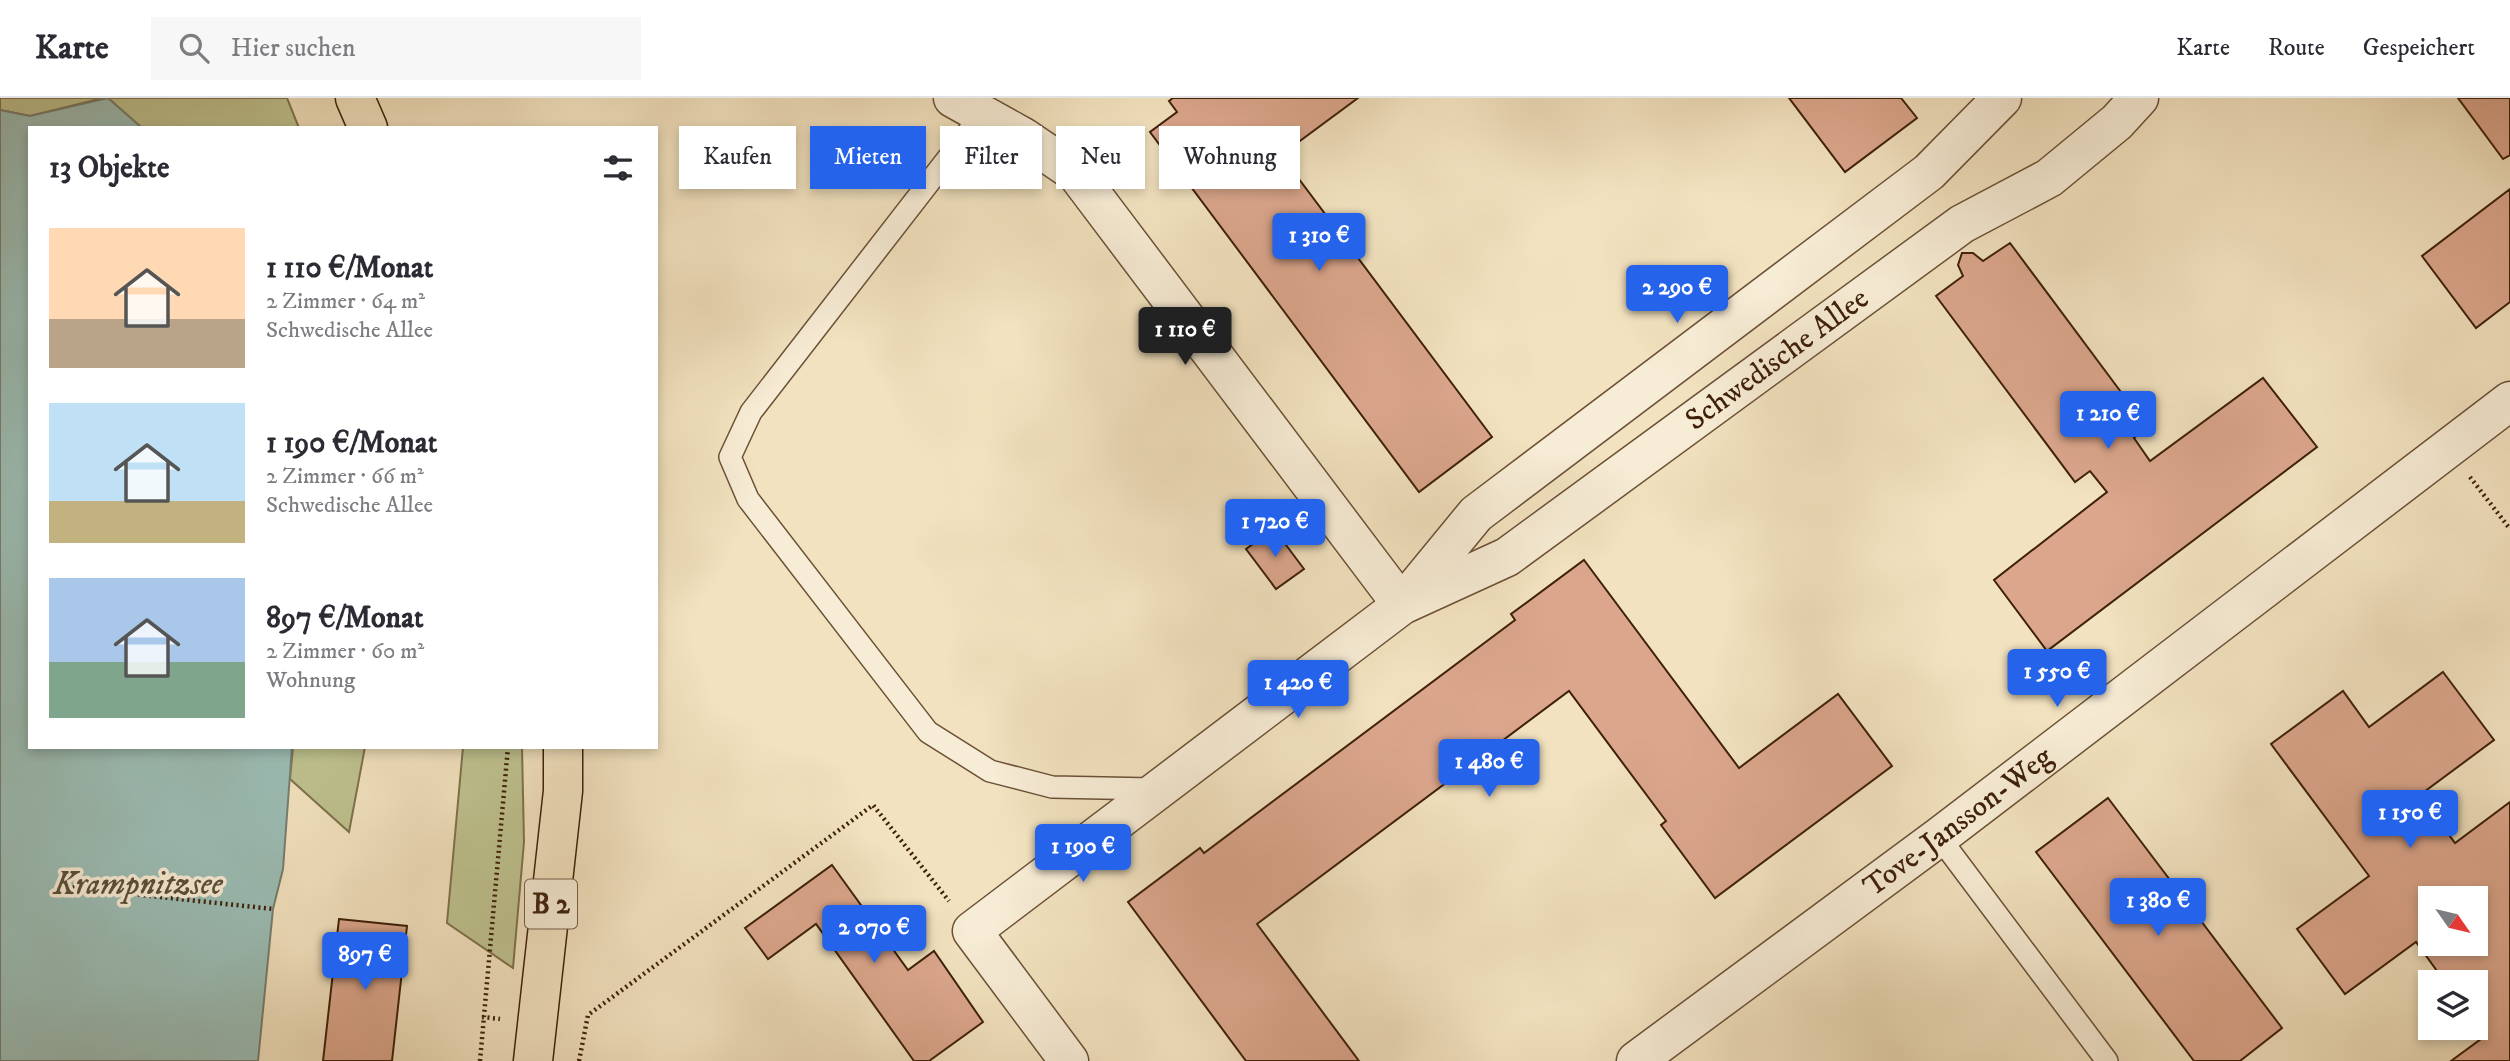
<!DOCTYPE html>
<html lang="de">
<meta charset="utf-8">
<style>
:root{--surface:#fff;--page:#f7f7f7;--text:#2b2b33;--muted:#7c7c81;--line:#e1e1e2;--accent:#2563eb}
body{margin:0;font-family:"IM FELL DW Pica",serif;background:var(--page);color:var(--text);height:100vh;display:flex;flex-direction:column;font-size:26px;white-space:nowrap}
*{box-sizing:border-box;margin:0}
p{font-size:23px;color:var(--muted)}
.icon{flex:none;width:38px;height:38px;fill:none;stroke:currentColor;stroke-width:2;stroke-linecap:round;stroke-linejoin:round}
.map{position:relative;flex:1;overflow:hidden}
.sheet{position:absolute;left:28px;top:28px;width:630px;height:623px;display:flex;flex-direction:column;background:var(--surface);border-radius:0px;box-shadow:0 4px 10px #0003}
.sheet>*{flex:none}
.banner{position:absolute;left:679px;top:28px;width:665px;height:63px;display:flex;gap:14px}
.needle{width:46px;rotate:124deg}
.buttons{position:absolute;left:2418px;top:788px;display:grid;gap:14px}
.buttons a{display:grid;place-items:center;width:70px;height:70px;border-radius:0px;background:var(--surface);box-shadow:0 4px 10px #0003;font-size:35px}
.price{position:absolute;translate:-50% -60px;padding:0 16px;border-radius:7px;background:var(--accent);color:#fff;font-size:23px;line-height:46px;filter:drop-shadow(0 2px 4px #0008)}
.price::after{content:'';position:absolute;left:50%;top:42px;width:21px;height:16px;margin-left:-10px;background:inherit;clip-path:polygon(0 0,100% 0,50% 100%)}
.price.selected{background:#222;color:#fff}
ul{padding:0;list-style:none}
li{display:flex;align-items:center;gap:21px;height:175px;padding:0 21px}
li span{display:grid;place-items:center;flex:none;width:196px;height:140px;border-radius:0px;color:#555}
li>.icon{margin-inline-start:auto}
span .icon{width:84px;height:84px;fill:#fffc;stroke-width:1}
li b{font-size:30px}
h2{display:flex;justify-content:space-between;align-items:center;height:84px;padding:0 21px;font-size:30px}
.chip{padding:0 24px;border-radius:0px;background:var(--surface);box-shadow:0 4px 10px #0003;font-size:24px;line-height:63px}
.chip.selected{background:var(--accent);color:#fff}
header{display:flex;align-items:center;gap:42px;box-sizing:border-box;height:98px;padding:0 35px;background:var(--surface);border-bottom:2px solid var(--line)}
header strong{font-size:33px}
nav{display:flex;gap:38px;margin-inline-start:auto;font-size:24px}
.search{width:490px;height:63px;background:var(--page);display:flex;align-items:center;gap:18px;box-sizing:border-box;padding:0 24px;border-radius:0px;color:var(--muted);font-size:26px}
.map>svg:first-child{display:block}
.green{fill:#bec28f;stroke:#7e714c;stroke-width:2}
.water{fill:#9bbdb5;stroke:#767e70;stroke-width:2}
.building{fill:#dba68c;stroke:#3e2009;stroke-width:2;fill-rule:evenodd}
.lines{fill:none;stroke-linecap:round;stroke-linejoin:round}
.lane-casing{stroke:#6b5036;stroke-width:24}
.street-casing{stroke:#6b5036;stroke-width:41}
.primary-casing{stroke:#3e2009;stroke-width:41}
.path{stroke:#3e2009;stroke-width:4.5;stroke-dasharray:2 3.5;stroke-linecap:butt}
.lane{stroke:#f7ecd5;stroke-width:21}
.street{stroke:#f7ecd5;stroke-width:38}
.primary{stroke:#f2e2bf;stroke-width:38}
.labels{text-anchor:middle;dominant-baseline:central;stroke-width:7;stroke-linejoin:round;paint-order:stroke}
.shield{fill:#f7ecd5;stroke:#765d46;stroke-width:2}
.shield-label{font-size:28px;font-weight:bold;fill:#3e2009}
.street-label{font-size:30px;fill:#3e2009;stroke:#f7ecd5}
.water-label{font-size:32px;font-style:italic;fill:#5a4f3d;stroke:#f7ecd5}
</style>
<header>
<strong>Karte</strong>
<div class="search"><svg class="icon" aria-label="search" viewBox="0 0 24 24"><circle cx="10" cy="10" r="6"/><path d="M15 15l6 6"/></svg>Hier suchen</div>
<nav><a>Karte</a><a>Route</a><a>Gespeichert</a></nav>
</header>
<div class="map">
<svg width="2510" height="963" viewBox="0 0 2510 963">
<rect width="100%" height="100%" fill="#f2e2bf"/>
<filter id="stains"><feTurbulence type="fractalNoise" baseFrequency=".00286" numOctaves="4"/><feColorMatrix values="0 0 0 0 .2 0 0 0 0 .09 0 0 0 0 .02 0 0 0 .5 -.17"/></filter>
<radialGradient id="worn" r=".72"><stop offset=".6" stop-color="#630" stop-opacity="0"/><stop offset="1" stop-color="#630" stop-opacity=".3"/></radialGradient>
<path class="green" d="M0 0H103L30 18 0 12Z
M108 0H287L299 30H142Z
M293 649H365L349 734 290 681Z
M463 649H522L524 744 513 870 447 825Z"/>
<path class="water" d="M108 0 142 30H30V649H292L283 771 273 811 258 963H0V12L30 18Z"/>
<path class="building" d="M1173 0H1358L1281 57 1492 339 1419 394 1150 34 1177 14 1169 3Z
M1789 0H1901L1917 20 1845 74Z
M2458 0H2510V57L2503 61Z
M2510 91V204L2476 230 2422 158Z
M2010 145 2147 329 2134 340 2150 363 2263 280 2317 349 2047 553 1994 482 2107 394 2090 373 2075 384 1936 198 1963 178 1958 167 1962 155H1973L1983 163Z
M1274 431 1304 471 1276 491 1246 451Z
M1584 462 1739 670 1838 596 1892 668 1715 800 1661 727 1666 723 1569 593 1257 826 1359 963H1246L1128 804 1200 750 1204 755 1515 522 1511 516Z
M2443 574 2494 642 2420 697 2455 745 2510 704V963H2451L2485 938 2476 926V884H2445L2416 844 2345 896 2297 831 2369 778 2271 646 2343 593 2369 629ZM2431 800H2476V845H2431Z
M2108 700 2282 930 2240 963H2194L2036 754Z
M832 767 908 872 934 853 983 924 929 963H914L816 826 768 861 745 830Z
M339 821 407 828 392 963H323Z"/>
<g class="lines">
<defs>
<path id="lane" d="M983 15 751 314 730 359 748 401 928 634 990 673 1052 689 1153 691
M1939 739 2107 963"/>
<g id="street">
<path d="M953 0 1023 39 1076 75 1402 507"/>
<path d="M1407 500 1476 416 1929 74 2002 0"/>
<path id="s1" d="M1069 963 972 833 1402 507 1507 459 1962 126 2049 80 2117 24 2139 0"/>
<path id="s2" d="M1636 963 1939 739 2510 303"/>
</g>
<path id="primary" d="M355 0 368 30
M533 963 563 693V649"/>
</defs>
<use href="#lane" class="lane-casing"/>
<use href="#street" class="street-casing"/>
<use href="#primary" class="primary-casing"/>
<path class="path" d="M2470 379 2510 431
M67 789 273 811
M482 919 500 921
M480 963 508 649
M579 963 588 917 873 707 949 803"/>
<use href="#lane" class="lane"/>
<use href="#street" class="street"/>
<use href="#primary" class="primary"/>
</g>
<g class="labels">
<rect class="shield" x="525" y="781.5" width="52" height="49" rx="5"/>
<g class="shield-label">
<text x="551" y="806">B 2</text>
</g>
<g class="street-label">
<text stroke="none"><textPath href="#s1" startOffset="1152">Schwedische Allee</textPath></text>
<text stroke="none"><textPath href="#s2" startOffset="401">Tove-Jansson-Weg</textPath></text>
</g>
<g class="water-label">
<text x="138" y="787">Krampnitzsee</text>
</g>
</g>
<rect width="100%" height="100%" filter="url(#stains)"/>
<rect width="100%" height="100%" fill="url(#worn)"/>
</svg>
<div class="buttons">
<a><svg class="needle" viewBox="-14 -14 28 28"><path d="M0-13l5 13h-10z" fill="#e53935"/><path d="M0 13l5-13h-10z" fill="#7c7c81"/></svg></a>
<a><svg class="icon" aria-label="layers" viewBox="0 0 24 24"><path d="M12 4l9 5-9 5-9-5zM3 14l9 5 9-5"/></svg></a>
</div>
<b class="price" style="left:1319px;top:175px">1 310 €</b>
<b class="price" style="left:1677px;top:227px">2 290 €</b>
<b class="price selected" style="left:1185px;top:269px">1 110 €</b>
<b class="price" style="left:2108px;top:353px">1 210 €</b>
<b class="price" style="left:1275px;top:461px">1 720 €</b>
<b class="price" style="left:2057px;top:611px">1 550 €</b>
<b class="price" style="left:1298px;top:622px">1 420 €</b>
<b class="price" style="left:1489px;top:701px">1 480 €</b>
<b class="price" style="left:2410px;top:752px">1 150 €</b>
<b class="price" style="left:1083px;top:786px">1 190 €</b>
<b class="price" style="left:2158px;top:840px">1 380 €</b>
<b class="price" style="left:874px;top:867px">2 070 €</b>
<b class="price" style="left:365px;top:894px">897 €</b>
<div class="banner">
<a class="chip">Kaufen</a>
<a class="chip selected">Mieten</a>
<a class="chip">Filter</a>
<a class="chip">Neu</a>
<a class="chip">Wohnung</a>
</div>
<section class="sheet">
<h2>13 Objekte<svg class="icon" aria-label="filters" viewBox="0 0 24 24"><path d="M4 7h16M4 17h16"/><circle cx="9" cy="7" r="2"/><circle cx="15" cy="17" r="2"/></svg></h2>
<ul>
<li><span style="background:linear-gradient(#ffd9b3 65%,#b9a48a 0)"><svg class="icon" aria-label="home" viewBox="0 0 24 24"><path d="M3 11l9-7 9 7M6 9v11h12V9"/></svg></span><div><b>1 110 €/Monat</b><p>2 Zimmer · 64 m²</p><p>Schwedische Allee</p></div></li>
<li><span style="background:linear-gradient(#bfe0f5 70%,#c2b280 0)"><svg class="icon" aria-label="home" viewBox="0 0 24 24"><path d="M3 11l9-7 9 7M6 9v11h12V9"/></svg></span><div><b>1 190 €/Monat</b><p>2 Zimmer · 66 m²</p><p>Schwedische Allee</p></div></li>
<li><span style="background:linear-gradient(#a9c7e8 60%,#7fa58c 0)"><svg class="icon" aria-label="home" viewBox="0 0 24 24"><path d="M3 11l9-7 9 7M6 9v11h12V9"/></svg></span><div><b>897 €/Monat</b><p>2 Zimmer · 60 m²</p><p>Wohnung</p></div></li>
</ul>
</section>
</div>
